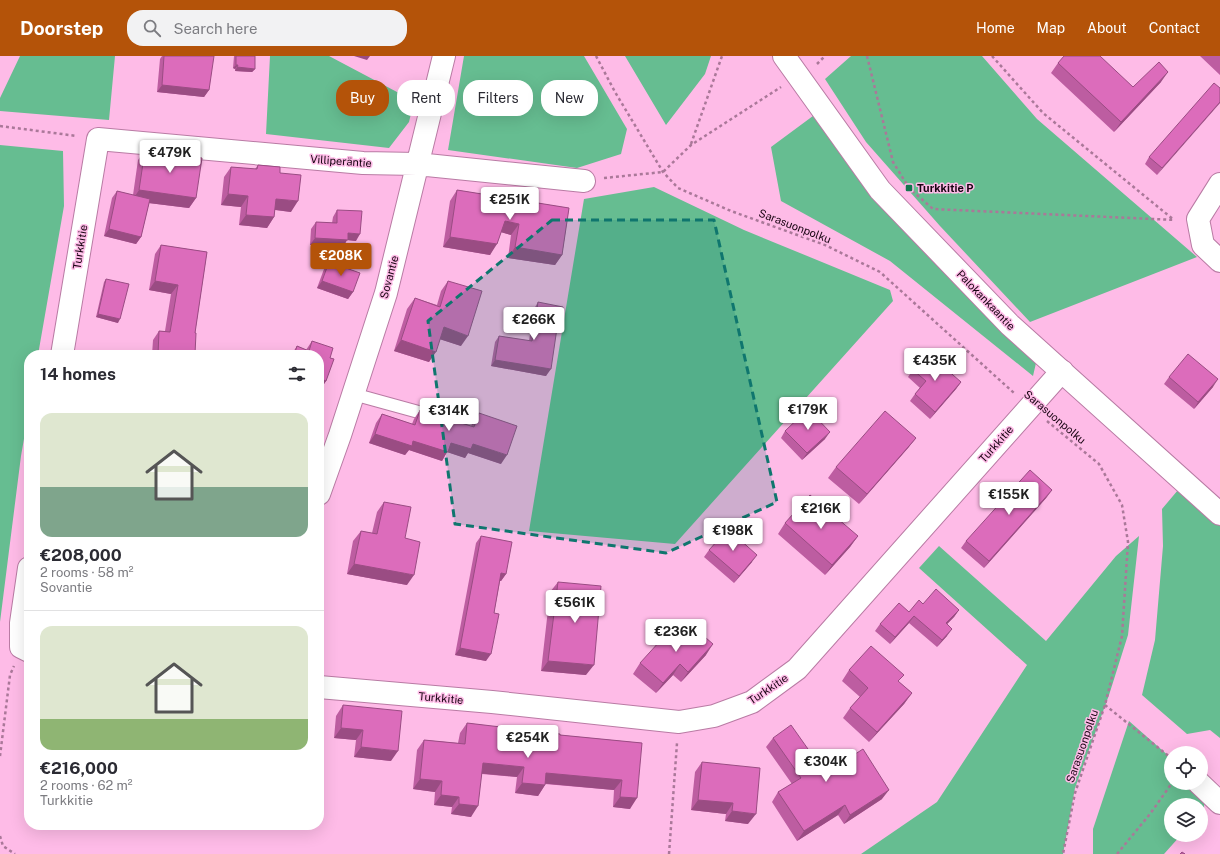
<!DOCTYPE html>
<meta charset="utf-8">
<style>
:root{--surface:#fff;--page:#f2f2f3;--text:#2b2b33;--muted:#7c7c81;--line:#e1e1e2;--accent:#b45309}
body{margin:0;font-family:"Public Sans",sans-serif;background:var(--page);color:var(--text);height:100vh;display:flex;flex-direction:column;font-size:15px;white-space:nowrap}
*{box-sizing:border-box;margin:0}
p{font-size:13px;color:var(--muted)}
.icon{flex:none;width:22px;height:22px;fill:none;stroke:currentColor;stroke-width:2;stroke-linecap:round;stroke-linejoin:round}
.map{position:relative;flex:1;overflow:hidden}
.panel{position:absolute;left:24px;top:294px;width:300px;height:480px;display:flex;flex-direction:column;background:var(--surface);border-radius:16px;box-shadow:0 4px 16px #0002}
.panel>*{flex:none}
.top-card{position:absolute;left:336px;top:24px;width:380px;height:36px;display:flex;gap:8px}
.buttons{position:absolute;left:1164px;top:690px;display:grid;gap:8px}
.buttons a{display:grid;place-items:center;width:44px;height:44px;border-radius:50%;background:var(--surface);box-shadow:0 4px 16px #0002;font-size:20px}
.price{position:absolute;translate:-50% -34px;padding:0 9px;border-radius:4px;background:#fff;color:#222;font-size:13px;line-height:26px;filter:drop-shadow(0 1px 2px #0008)}
.price::after{content:'';position:absolute;left:50%;top:24px;width:12px;height:9px;margin-left:-6px;background:inherit;clip-path:polygon(0 0,100% 0,50% 100%)}
.price.active{background:var(--accent);color:#fff}
ul{padding:0;list-style:none}
li{display:grid;align-content:center;gap:8px;height:212px;padding:0 16px}
li+li{border-top:1px solid var(--line)}
li span{display:grid;place-items:center;height:124px;border-radius:12px;color:#555}
li>.icon{margin-inline-start:auto}
span .icon{width:72px;height:72px;fill:#fffc;stroke-width:1}
li b{font-size:17px}
h2{display:flex;justify-content:space-between;align-items:center;height:48px;padding:0 16px;font-size:17px}
.pill{padding:0 14px;border-radius:16px;background:var(--surface);box-shadow:0 4px 16px #0002;font-size:14px;line-height:36px}
.pill.active{background:var(--accent);color:#fff}
header{display:flex;align-items:center;gap:24px;box-sizing:border-box;height:56px;padding:0 20px;background:var(--accent);color:#fff}
header strong{font-size:19px}
nav{display:flex;gap:22px;margin-inline-start:auto;font-size:14px}
.search{width:280px;height:36px;background:var(--page);display:flex;align-items:center;gap:10px;box-sizing:border-box;padding:0 14px;border-radius:16px;color:var(--muted);font-size:15px}
.map>svg:first-child{display:block}
.green{fill:#66bd91}
.lines{fill:none;stroke-linecap:round;stroke-linejoin:round}
.lane-casing{stroke:#b97ba4;stroke-width:14}
.street-casing{stroke:#b97ba4;stroke-width:24}
.secondary-casing{stroke:#b97ba4;stroke-width:24}
.path{stroke:#aa7899;stroke-width:2.5;stroke-dasharray:3 3;stroke-linecap:butt}
.lane{stroke:#fff;stroke-width:12}
.street{stroke:#fff;stroke-width:22}
.secondary{stroke:#fff;stroke-width:22}
.wall{fill:#bd5da1}
.shaded-wall{fill:#9a4c83}
.building{fill:#dc6cbb;stroke:#9a4c83}
.marked{fill:#0f766e;fill-opacity:0.2;stroke:#0f766e;stroke-width:3;stroke-dasharray:8 5;stroke-linejoin:round}
.poi-dot{fill:#12774f;stroke:#febbe7;stroke-width:1.5}
.labels{text-anchor:middle;dominant-baseline:central;stroke-width:3;stroke-linejoin:round;paint-order:stroke}
.street-label{font-size:11px;fill:#180412;stroke:#febbe7}
.poi-label{font-size:11px;font-weight:bold;fill:#180412;stroke:#febbe7;text-anchor:start}
</style>
<header>
<strong>Doorstep</strong>
<div class="search"><svg class="icon" aria-label="search" viewBox="0 0 24 24"><circle cx="10" cy="10" r="6"/><path d="M15 15l6 6"/></svg>Search here</div>
<nav><a>Home</a><a>Map</a><a>About</a><a>Contact</a></nav>
</header>
<div class="map">
<svg width="1220" height="798" viewBox="0 0 1220 798">
<rect width="100%" height="100%" fill="#febbe7"/>
<path class="green" d="M20 0H115L109 64 0 55V42Z
M270 0H329L414 45 409 66 389 92 266 78Z
M464 0H584L627 73 621 98 577 112 448 94Z
M625 0H711L705 18 666 69Z
M851 0H982L1037 63 1197 201 1030 266 940 170 866 86 825 23Z
M817 57 1036 307 1033 320 890 205 781 145 771 91Z
M0 89 63 95 64 150 38 299H29V354L21 400 0 566Z
M654 131 744 174 890 234 893 245 675 488 529 475 584 143Z
M1178 434 1220 470V682L1210 674 1187 678 1142 639 1155 584 1163 490 1162 453Z
M1139 480 1128 579 1109 639 1075 732 1063 798H861L937 746 1027 609 919 512 939 490 1046 585 1116 500Z
M1129 665 1171 702V727H1200L1205 732 1204 752 1201 756V749H1171V779H1181L1164 798H1093V773Z"/>
<g class="lines">
<defs>
<path id="lane" d="M353 338 433 360"/>
<path id="street" d="M1220 128 1198 163 1203 189 1220 205
M62 299 98 83 363 107 417 108 584 125
M319 438 340 379 386 237 444 0
M29 512 21 567V591L29 595
M319 631 492 646 679 666 714 660 752 646 797 613 1062 315
M1199 727 1220 747"/>
<path id="secondary" d="M784 0 880 134 1010 269 1220 458"/>
</defs>
<use href="#lane" class="lane-casing"/>
<use href="#street" class="street-casing"/>
<use href="#secondary" class="secondary-casing"/>
<path class="path" d="M596 0 615 36 663 116 678 132 731 155 825 189 880 216 1014 337
M867 0 893 106 909 132 933 153 1175 164
M992 0 1043 57 1174 164
M817 8 825 0
M0 70 77 80
M691 88 722 0
M604 122 663 116 691 89 781 31
M1047 365 1099 408 1122 449 1128 486 1122 580 1105 649 1075 737 1063 798
M1105 649 1171 702
M0 700 10 619 14 610
M0 780 3 790 15 798
M669 798 677 687
M1117 798 1150 758 1172 727"/>
<use href="#lane" class="lane"/>
<use href="#street" class="street"/>
<use href="#secondary" class="secondary"/>
</g>
<path class="wall" d="M162 0H211L209 34 204 41 157 36 160 3Z
M234 0H255V13L252 16 235 15V13L233 12Z
M1200 0H1220V19Z
M1058 7 1133 31 1161 26 1114 76 1051 17Z
M1220 32 1157 119 1145 108 1149 101Z
M145 94 196 142 189 152 149 147 141 181 136 188 104 180 112 142 117 135 133 139 138 104Z
M258 109 280 117 291 156 275 154 274 161 267 172 239 169 241 151 221 149 224 121 231 111 255 113Z
M457 134 569 152 562 199 555 209 508 202 511 179 501 176 490 199 443 191 450 145Z
M337 154 356 185 347 184 343 191 310 189 311 173 316 166 332 167 333 161Z
M161 189 207 196 195 277V298L194 299H152L153 284 159 275H165L171 238 149 234 155 198Z
M329 206 353 236 348 243 317 232 324 213Z
M106 223 118 267 96 261 104 226Z
M448 225 461 290 440 283 429 306 394 295 407 253 415 242 437 249 441 235Z
M538 246 560 272 556 277 546 320 491 310 495 286 499 280 529 285 534 253Z
M312 285 330 302 326 325 320 334H319V299H291L297 290 306 294Z
M913 314 961 326 956 333 930 363 910 345 915 338 920 332 908 321Z
M1169 321 1213 331 1194 353 1164 328Z
M420 354 471 370 473 366 479 357 501 408 468 397 465 402 447 396 442 405 409 394 405 399 369 387 376 367 382 358 412 368 414 363Z
M785 375 825 383 802 404 781 382Z
M916 382 908 392 859 448 828 422 836 411Z
M1047 441 984 512 961 492 966 485Z
M384 446 407 529 347 518 353 485 361 475 372 477 377 456Z
M785 467 858 480 850 491 825 519 778 478Z
M481 480 506 518 501 525H500L494 557 486 605 455 599 476 487Z
M709 494 752 506 734 527 704 501Z
M558 526 586 619 541 615 550 536Z
M923 548 959 554 954 561 947 568V580L937 591 909 567 890 588 875 575 880 568 909 556Z
M678 582 706 599 681 626 673 619 656 637 633 618 640 607Z
M849 614 899 626 912 637 904 648 869 686 843 662 850 652 860 641 842 625Z
M343 649 391 705 354 701 356 684 334 682 336 660Z
M467 667 560 679 642 687 630 753 613 751 614 734 545 728V729L538 740 515 737 517 721 482 718 471 761 451 758 452 751 434 749 435 736 413 733 417 694 424 684 458 687 460 677Z
M773 682 820 710 882 743 844 768 838 759 797 785 772 746 778 736 792 728 766 691Z
M702 706 748 768 725 765 726 758 691 754 695 716Z"/>
<path class="shaded-wall" d="M354 0H370L367 4Z
M236 9H238L235 13 233 12Z
M237 11 255 13 252 16 235 15Z
M1168 16 1161 26 1114 76 1121 66Z
M162 29 209 34 204 41 157 36Z
M1220 46V47L1157 119 1162 112Z
M139 134 196 142 189 152 132 145Z
M228 138 248 140 241 151 221 149Z
M276 143 298 145 291 156 269 153Z
M246 159 274 161 267 172 239 169Z
M505 165 519 168 511 179 497 175Z
M109 173 141 181 136 188 104 180Z
M348 177 360 178 356 185 347 184 343 191 310 189 315 182Z
M450 181 497 188 490 199 443 191Z
M515 191 562 199 555 209 508 202Z
M155 225 178 229 171 238 149 234Z
M322 225 353 236 348 243 317 232Z
M98 258 120 263 118 267 96 261Z
M444 271 468 280 461 290 436 282Z
M401 284 436 296 429 306 394 295Z
M189 298H195L194 299H188Z
M495 304 551 313 546 320 491 310Z
M319 322 326 325 320 334H319Z
M1218 323 1213 331 1194 353 1198 346Z
M961 326 956 333 930 363 935 356Z
M830 376 825 383 802 404 807 397Z
M375 378 451 387 473 388 507 399 501 408 468 397 465 402 447 396 442 405 409 394 405 399 369 387Z
M916 382 908 392 859 448 867 438Z
M1052 434 1047 441 984 512 989 505Z
M858 480 850 491 825 519 832 509Z
M757 499 752 506 734 527 739 520Z
M354 508 414 519 407 529 347 518Z
M501 517 506 518 501 525 496 524Z
M959 554 954 561 941 574 946 567Z
M914 560 909 567 890 588 895 581Z
M952 573 947 580 937 591 942 584Z
M713 588 706 599 681 626 688 616Z
M460 592 491 598 486 605 455 599Z
M548 605 594 609 586 619 541 615Z
M680 608 673 619 656 637 663 627Z
M912 637 904 648 869 686 877 676Z
M341 672 363 674 356 684 334 682Z
M361 691 398 695 391 705 354 701Z
M483 707 524 711 517 721 476 717Z
M546 717 622 724 614 734 539 727Z
M420 723 442 725 435 736 413 733Z
M522 727 545 729 538 740 515 737Z
M889 734 882 743 844 768 850 759Z
M441 739 459 741 452 751 434 749Z
M620 741 637 742 630 753 613 751Z
M698 744 733 747 726 758 691 754Z
M459 748 478 750 471 761 451 758Z
M845 749 838 759 797 785 804 775Z
M732 755 756 758 748 768 725 765Z"/>
<path class="building" d="M164 0H214L209 34 162 29Z
M236 0H255V13L237 11 238 9H236Z
M1064 0H1100L1133 31 1159 6 1168 16 1121 66 1058 7Z
M1214 27 1220 32V46L1162 112 1149 101Z
M145 94 202 102 196 142 139 134Z
M258 109 280 111V117L301 119 298 145 276 143 274 161 246 159 248 140 228 138 231 111 257 113Z
M457 134 569 152 562 199 515 191 519 168 505 165 497 188 450 181Z
M117 135 150 143 141 181 109 173Z
M337 154 362 155 360 178 348 177V184L315 182 316 166 337 167Z
M161 189 207 196 195 277H196L195 298H189L188 299H158L159 275 170 276 178 229 155 225Z
M329 206 360 217 353 236 322 225Z
M106 223 129 228 120 263 98 258Z
M448 225 482 235 468 280 444 271 436 296 401 284 415 242 440 251Z
M538 246 563 251 560 272H557L551 313 495 304 499 280 532 285Z
M312 285 333 292 330 302 334 303 326 325 319 322V299H294L297 290 309 295Z
M928 297 961 326 935 356 915 338 926 325 913 314Z
M1188 298 1218 323 1198 346 1169 321Z
M808 353 830 376 807 397 785 375Z
M420 354 474 371 479 357 517 370 507 399 473 388 471 393 451 387 448 396 413 385 412 390 375 378 382 358 415 369Z
M885 355 916 382 867 438 836 411Z
M1030 414 1052 434 989 505 966 485Z
M810 439 858 480 832 509 785 467Z
M384 446 411 451 405 482 420 486 414 519 354 508 361 475 377 478Z
M728 473 757 499 739 520 709 494Z
M481 480 512 486 506 518 501 517 494 557 499 558 491 598 460 592Z
M558 526 601 530 594 609 548 605Z
M936 533 959 554 946 567 952 573 942 584 914 560 895 581 880 568 899 547 909 556 919 544 923 548Z
M691 569 713 588 688 616 680 608 663 627 640 607 670 574 678 582Z
M871 590 904 619 898 625 912 637 877 676 850 652 868 632 849 614Z
M343 649 402 655 398 695 361 691 363 674 341 672Z
M467 667 560 678V679L642 687 637 742 620 741 622 724 546 717 545 729 522 727 524 711 483 707 478 750 459 748V741L441 739 442 725 420 723 424 684 465 688Z
M791 669 820 710 824 707 829 715 863 693 889 734 850 759 845 749 804 775 778 736 801 722 773 682Z
M702 706 760 712 756 758 732 755 733 747 698 744Z
M1182 796 1185 798H1180Z"/>
<path class="marked" d="M552 164H714L777 446 666 497 455 468 428 265Z"/>
<rect class="poi-dot" x="905" y="128" width="8" height="8" rx="2"/>
<g class="labels">
<g class="street-label">
<text transform="translate(341 105) rotate(4)">Villiperäntie</text>
<text transform="translate(795 170) rotate(21)">Sarasuonpolku</text>
<text transform="translate(80 191) rotate(-81)">Turkkitie</text>
<text transform="translate(389 221) rotate(-75)">Sovantie</text>
<text transform="translate(986 244) rotate(46)">Palokankaantie</text>
<text transform="translate(1055 361) rotate(40)">Sarasuonpolku</text>
<text transform="translate(996 388) rotate(-48)">Turkkitie</text>
<text transform="translate(768 633) rotate(-34)">Turkkitie</text>
<text transform="translate(441 642) rotate(5)">Turkkitie</text>
<text transform="translate(1082 690) rotate(-71)">Sarasuonpolku</text>
</g>
<g class="poi-label">
<text x="917" y="132">Turkkitie P</text>
</g>
</g>
</svg>
<div class="buttons">
<a><svg class="icon" aria-label="locate" viewBox="0 0 24 24"><circle cx="12" cy="12" r="6"/><path d="M12 2v4M12 18v4M2 12h4M18 12h4"/></svg></a>
<a><svg class="icon" aria-label="layers" viewBox="0 0 24 24"><path d="M12 4l9 5-9 5-9-5zM3 14l9 5 9-5"/></svg></a>
</div>
<b class="price" style="left:170px;top:118px">€479K</b>
<b class="price" style="left:510px;top:165px">€251K</b>
<b class="price active" style="left:341px;top:221px">€208K</b>
<b class="price" style="left:534px;top:285px">€266K</b>
<b class="price" style="left:935px;top:326px">€435K</b>
<b class="price" style="left:808px;top:375px">€179K</b>
<b class="price" style="left:449px;top:376px">€314K</b>
<b class="price" style="left:1009px;top:460px">€155K</b>
<b class="price" style="left:821px;top:474px">€216K</b>
<b class="price" style="left:733px;top:496px">€198K</b>
<b class="price" style="left:575px;top:568px">€561K</b>
<b class="price" style="left:676px;top:597px">€236K</b>
<b class="price" style="left:528px;top:703px">€254K</b>
<b class="price" style="left:826px;top:727px">€304K</b>
<div class="top-card">
<a class="pill active">Buy</a>
<a class="pill">Rent</a>
<a class="pill">Filters</a>
<a class="pill">New</a>
</div>
<section class="panel">
<h2>14 homes<svg class="icon" aria-label="filters" viewBox="0 0 24 24"><path d="M4 7h16M4 17h16"/><circle cx="9" cy="7" r="2"/><circle cx="15" cy="17" r="2"/></svg></h2>
<ul>
<li><span style="background:linear-gradient(#dfe7d0 60%,#7fa58c 0)"><svg class="icon" aria-label="home" viewBox="0 0 24 24"><path d="M3 11l9-7 9 7M6 9v11h12V9"/></svg></span><div><b>€208,000</b><p>2 rooms · 58 m²</p><p>Sovantie</p></div></li>
<li><span style="background:linear-gradient(#dfe7d0 75%,#8fb573 0)"><svg class="icon" aria-label="home" viewBox="0 0 24 24"><path d="M3 11l9-7 9 7M6 9v11h12V9"/></svg></span><div><b>€216,000</b><p>2 rooms · 62 m²</p><p>Turkkitie</p></div></li>
</ul>
</section>
</div>
